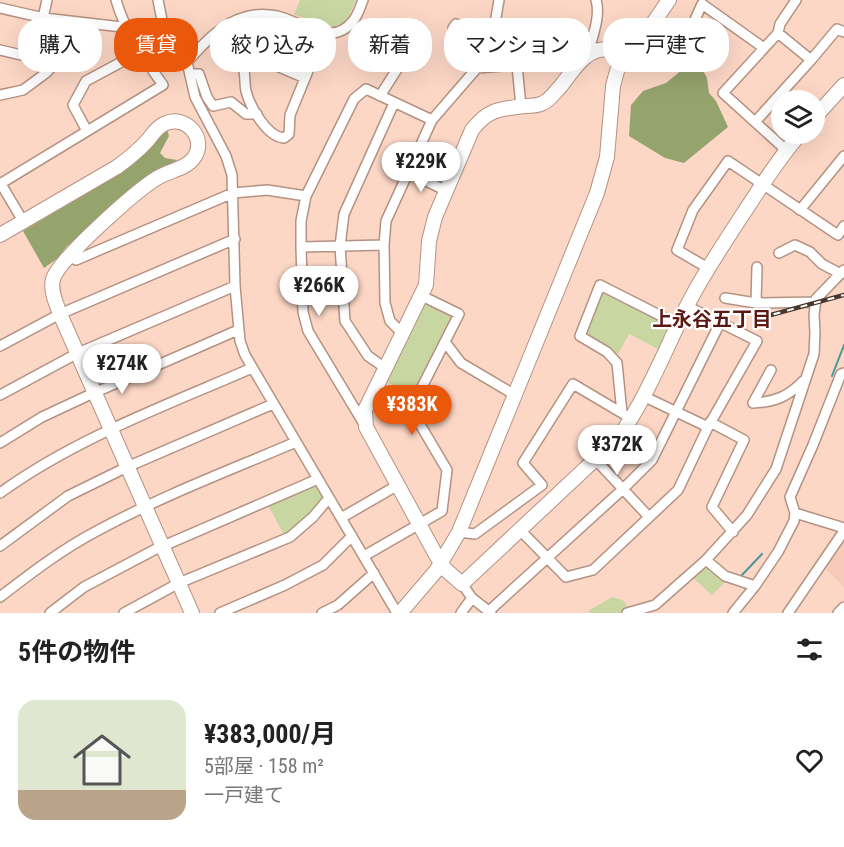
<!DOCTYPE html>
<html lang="ja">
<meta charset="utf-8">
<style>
:root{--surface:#fff;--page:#f6f6f6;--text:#222;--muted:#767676;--line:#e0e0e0;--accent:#ea580c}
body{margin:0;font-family:"Roboto Condensed","Noto Sans JP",sans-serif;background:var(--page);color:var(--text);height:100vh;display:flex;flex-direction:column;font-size:22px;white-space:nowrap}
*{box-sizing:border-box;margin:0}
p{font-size:20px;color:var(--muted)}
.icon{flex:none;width:33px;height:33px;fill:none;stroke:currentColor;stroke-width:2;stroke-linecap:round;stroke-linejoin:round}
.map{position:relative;height:613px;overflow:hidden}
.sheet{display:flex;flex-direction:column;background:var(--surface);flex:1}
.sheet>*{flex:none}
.hud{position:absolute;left:18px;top:18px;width:808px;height:54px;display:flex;gap:12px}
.controls{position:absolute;left:771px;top:90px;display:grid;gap:12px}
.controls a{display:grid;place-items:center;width:54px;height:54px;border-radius:50%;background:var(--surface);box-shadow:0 6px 24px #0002;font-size:30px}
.price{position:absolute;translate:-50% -51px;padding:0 14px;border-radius:21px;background:#fff;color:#222;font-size:20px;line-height:39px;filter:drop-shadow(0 2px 3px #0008)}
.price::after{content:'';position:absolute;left:50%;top:36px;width:18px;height:14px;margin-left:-9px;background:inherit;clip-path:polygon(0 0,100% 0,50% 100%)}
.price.active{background:var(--accent);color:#fff}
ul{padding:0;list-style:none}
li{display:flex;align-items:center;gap:18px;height:150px;padding:0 18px}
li+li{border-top:2px solid var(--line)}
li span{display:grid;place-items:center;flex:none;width:168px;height:120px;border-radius:18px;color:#555}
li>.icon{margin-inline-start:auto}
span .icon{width:72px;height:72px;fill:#fffc;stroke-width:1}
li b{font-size:26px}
h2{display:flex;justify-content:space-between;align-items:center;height:72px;padding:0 18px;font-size:26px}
.pill{padding:0 21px;border-radius:24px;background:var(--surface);box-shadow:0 6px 24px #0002;font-size:21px;line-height:54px}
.pill.active{background:var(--accent);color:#fff}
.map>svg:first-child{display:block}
.built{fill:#f6cab6}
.green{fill:#c8d7a2}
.forest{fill:#95a36d}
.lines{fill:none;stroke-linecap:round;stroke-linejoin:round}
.stream{stroke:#49979b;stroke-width:2}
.street-casing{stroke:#b49282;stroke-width:12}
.secondary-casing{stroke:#b49282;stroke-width:16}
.street{stroke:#fff;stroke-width:9}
.secondary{stroke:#fff;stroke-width:14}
.rail-casing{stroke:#47372e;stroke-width:4.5}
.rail{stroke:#fff;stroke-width:2;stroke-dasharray:7;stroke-linecap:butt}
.labels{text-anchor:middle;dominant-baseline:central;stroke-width:4.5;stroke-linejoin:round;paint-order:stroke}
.neighbourhood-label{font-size:20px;font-weight:bold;fill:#5c1812;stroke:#fff}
</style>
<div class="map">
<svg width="844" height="613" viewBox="0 0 844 613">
<rect width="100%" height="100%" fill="#fcd7c6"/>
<path class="built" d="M844 543V587L825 568Z"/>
<path class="green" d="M300 0H356C353 5 351 13 348 18 334 36 310 20 294 14Z
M602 291 672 327 660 350 629 334 618 354 585 334Z
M422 300 454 316 414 396 383 380Z
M318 484 325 498C313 511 300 530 284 535L268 505Z
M706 564 726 581 712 595 692 577Z
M612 597 624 601 628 609 622 613H590L588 611Z"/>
<path class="forest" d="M688 65 701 67 707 78 709 93 716 101 728 127 684 163 665 158 629 136 631 105 643 91 666 83Z
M167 130 169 136 160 153 165 158 177 160 161 169 102 216 66 247 58 258 44 268 23 231 101 185 136 161Z"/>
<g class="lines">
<path class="stream" d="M832 376 844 345
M741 576 762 554"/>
<defs>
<path id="street" d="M158 0 166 40
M0 8 44 18 139 29 166 40 187 62 195 97 226 156 232 175 235 286 240 341 245 355 397 613
M257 15 259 29 243 67C246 76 244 83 246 91 250 107 267 137 284 138L289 134 290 115 321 39V33
M453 28 456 24 485 39H489L493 35 499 0
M649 29 680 41 689 33 702 4 764 48
M778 33 780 24 796 0
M0 50 34 58
M249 54 305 78
M588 54C592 38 601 16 596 0
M187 62C203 44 222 23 245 17 255 14 267 14 277 16 302 22 332 48 353 21 358 15 360 7 363 0
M46 73 34 58 47 0
M190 74H199L207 97 213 106 231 102 246 114H257
M0 95 23 90 46 73 91 25
M380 96 399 66
M755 122 811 60 837 29 844 32
M87 131 73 105 86 81 140 52
M786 150 723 93 778 33 811 60
M407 172 445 190
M0 184 163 85C144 58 125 32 116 0
M1 184 23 221
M800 210 844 156
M301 247 384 245
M779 253 795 245 810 252 822 264 841 274
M68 256 76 260 233 193 267 190 306 196
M708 268 677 250 693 210 728 161 838 235 844 226
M725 298 756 303 816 302
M756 303 757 267
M402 333 390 321 385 303 384 245 386 221 432 120 477 68 517 65 521 107
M445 342 461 363 515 395
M0 346 60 314 235 239
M384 367 368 356 345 321 340 246 344 214 394 103
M0 395 78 353 235 286
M643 396 708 427
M753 403C774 402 788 397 803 381
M753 403 771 370
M622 413 617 363 607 352 580 336 600 285 679 325
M710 422 744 440 712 507 733 532
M364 424 308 331 303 312 301 247V221L306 196 354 99 366 89 432 120
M0 443 42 417 87 396 238 330
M595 459 649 517
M0 493C76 438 167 405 252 368
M795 513 844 528
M341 518 398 485
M520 530 566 577 593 570 678 490 708 427 757 341 687 306
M459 532 475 534 542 485 523 463 573 384 632 419
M0 546 68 496 127 467 273 404
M364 556 442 511 447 470 418 421 416 406 420 391 459 314 420 295
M706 560 725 576 755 586
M462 584 472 598 491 613
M0 597C30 574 61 550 95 532 159 497 228 471 296 442
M489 611 623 489 652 460 720 323
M50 613 84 587 154 550 318 479
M124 613 179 583 290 537 313 517 329 498
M220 613 285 585 323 565 352 536
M322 613 338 605 374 573
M461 613 472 598
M627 613 655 605 706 560 747 515 776 469 814 354 815 333 814 315 816 299 844 270
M733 613 755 586 778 552 794 521 795 513 790 497 813 445 841 374 844 373
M788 613 844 531
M838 613 844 607"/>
<path id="secondary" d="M627 54C590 39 580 62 560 87 554 93 550 100 543 103 537 106 531 106 525 106 500 109 488 109 472 130L435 217 429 241 426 285 365 410 366 427 436 555 445 569 462 584 619 437C647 397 665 350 687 306 702 276 721 248 739 220 759 190 777 160 800 134
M814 118 844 85
M0 235 117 167C128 159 139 150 148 140 153 134 156 128 164 124 185 113 209 139 193 159 185 169 168 171 157 178 137 190 59 259 53 279 50 290 56 303 60 314L192 613
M400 613 436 571 459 532 597 193 607 157 613 86 617 71 627 54 649 29 669 0"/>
</defs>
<use href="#street" class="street-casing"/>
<use href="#secondary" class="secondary-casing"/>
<use href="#street" class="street"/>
<use href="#secondary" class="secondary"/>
<defs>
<path id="rail" d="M760 318 844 295"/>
</defs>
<use href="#rail" class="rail-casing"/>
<use href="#rail" class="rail"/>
</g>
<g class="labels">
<g class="neighbourhood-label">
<text x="712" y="319">上永谷五丁目</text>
</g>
</g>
</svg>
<div class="controls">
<a><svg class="icon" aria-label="layers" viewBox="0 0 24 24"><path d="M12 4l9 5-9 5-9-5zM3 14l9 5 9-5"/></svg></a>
</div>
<b class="price" style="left:421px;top:193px">¥229K</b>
<b class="price" style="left:319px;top:317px">¥266K</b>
<b class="price" style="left:122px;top:395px">¥274K</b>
<b class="price active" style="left:412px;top:436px">¥383K</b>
<b class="price" style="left:617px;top:476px">¥372K</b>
<div class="hud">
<a class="pill">購入</a>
<a class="pill active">賃貸</a>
<a class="pill">絞り込み</a>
<a class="pill">新着</a>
<a class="pill">マンション</a>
<a class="pill">一戸建て</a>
</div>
</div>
<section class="sheet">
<h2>5件の物件<svg class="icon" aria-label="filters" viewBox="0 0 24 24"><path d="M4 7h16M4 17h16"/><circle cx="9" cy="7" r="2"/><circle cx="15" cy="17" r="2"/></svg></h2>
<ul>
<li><span style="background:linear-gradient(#dfe7d0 75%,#b9a48a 0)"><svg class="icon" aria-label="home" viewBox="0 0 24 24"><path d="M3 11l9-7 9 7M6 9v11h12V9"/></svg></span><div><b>¥383,000/月</b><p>5部屋 · 158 m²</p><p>一戸建て</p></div><svg class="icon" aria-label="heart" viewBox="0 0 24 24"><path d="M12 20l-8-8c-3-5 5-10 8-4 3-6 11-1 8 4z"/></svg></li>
</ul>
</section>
